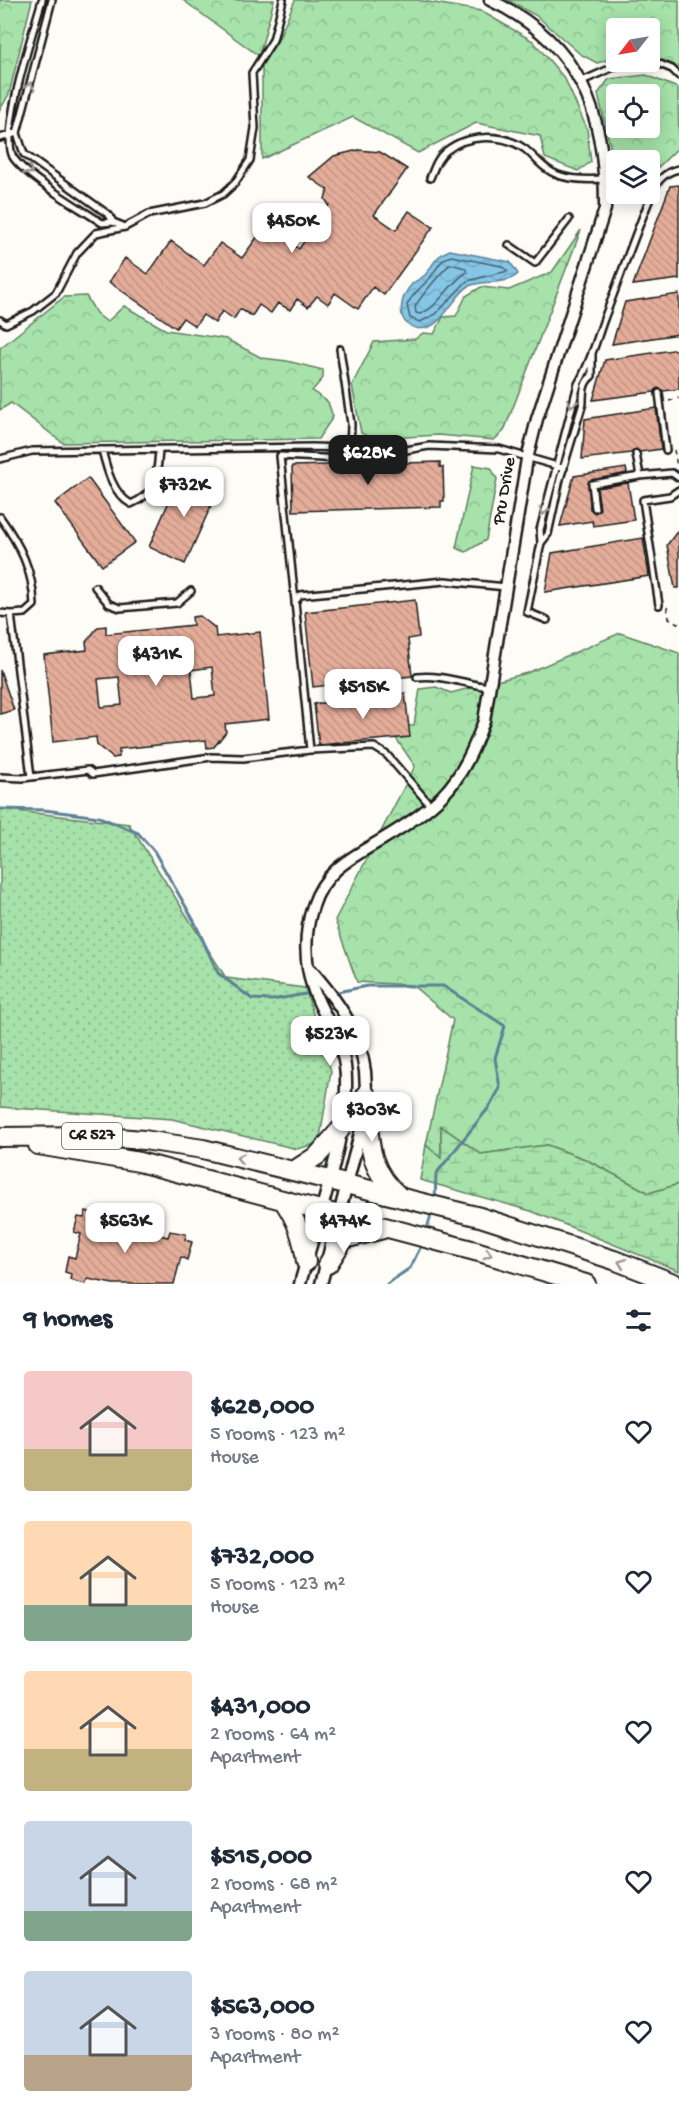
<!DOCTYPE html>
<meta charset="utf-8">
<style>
:root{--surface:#fff;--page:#f2f2f3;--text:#1f2937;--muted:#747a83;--accent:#1c1c1c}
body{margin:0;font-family:"Gochi Hand",sans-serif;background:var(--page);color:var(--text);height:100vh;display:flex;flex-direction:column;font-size:22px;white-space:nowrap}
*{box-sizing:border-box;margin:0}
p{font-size:20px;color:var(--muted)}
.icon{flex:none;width:33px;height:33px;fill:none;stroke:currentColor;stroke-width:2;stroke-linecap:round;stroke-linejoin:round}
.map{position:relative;height:1284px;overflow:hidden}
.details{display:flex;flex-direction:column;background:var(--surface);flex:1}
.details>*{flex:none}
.needle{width:39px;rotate:239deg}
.buttons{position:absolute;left:606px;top:18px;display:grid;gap:12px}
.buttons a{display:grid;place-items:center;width:54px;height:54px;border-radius:6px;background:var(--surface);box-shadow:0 3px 15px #0003;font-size:30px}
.price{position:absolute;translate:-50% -51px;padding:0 14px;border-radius:12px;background:#fff;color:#222;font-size:20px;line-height:39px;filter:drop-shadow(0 2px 3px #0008)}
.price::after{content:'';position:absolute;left:50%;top:36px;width:18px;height:14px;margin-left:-9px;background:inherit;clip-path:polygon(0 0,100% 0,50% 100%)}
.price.selected{background:var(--accent);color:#fff}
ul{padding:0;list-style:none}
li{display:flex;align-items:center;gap:18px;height:150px;padding:0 24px}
li span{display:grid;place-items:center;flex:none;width:168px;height:120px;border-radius:6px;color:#555}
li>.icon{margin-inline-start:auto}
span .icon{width:72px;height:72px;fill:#fffc;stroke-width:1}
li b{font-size:26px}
h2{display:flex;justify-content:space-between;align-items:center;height:72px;padding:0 24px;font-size:26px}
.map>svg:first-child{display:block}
.green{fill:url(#green-dots);stroke:#617f62;stroke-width:1.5}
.forest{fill:url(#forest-crowns);stroke:#617f62;stroke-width:1.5;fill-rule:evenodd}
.wetland{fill:url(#wetland-marsh);stroke:#617f62;stroke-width:1.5}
.water{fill:url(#water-waves);stroke:#5b8195;stroke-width:1.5}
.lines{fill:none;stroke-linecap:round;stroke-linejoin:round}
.shore{stroke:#46606c;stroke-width:1.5}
.stream{stroke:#5b8195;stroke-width:3}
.building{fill:url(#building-back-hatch);stroke:#1c1c1c;stroke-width:1.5;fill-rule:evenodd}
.lane-casing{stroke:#1c1c1c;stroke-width:10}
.street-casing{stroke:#1c1c1c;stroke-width:15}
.primary-casing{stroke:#1c1c1c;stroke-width:22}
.path{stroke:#1c1c1c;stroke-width:1.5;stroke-dasharray:4.5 4.5;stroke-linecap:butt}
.lane{stroke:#fdfcf7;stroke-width:5}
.street{stroke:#fdfcf7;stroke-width:10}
.primary{stroke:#fdfcf7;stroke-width:18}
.oneway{stroke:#989794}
.labels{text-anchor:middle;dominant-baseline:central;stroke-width:6;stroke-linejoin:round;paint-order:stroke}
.shield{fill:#fdfcf7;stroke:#605f5e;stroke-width:1.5}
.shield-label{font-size:16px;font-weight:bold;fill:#1c1c1c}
.street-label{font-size:18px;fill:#1c1c1c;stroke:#fdfcf7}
</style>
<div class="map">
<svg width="679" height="1284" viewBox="0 0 679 1284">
<defs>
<pattern id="green-dots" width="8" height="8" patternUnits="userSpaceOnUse" patternTransform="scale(1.5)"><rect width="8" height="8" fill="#a6e2a9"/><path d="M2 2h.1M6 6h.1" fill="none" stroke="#8ec191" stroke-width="1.8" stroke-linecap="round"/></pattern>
<pattern id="forest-crowns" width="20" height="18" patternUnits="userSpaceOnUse" patternTransform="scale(1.5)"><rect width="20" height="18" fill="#a6e2a9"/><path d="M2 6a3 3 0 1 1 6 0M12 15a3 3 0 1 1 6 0" fill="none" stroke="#8ec191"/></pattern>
<pattern id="wetland-marsh" width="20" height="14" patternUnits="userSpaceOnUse" patternTransform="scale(1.5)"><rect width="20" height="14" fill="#a6e2a9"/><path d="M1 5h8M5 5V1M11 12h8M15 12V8" fill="none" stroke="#8ec191"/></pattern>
<pattern id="water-waves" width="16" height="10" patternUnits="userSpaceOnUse" patternTransform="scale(1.5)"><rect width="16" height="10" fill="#85c5e5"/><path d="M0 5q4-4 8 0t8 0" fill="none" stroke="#72a9c4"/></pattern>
<pattern id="building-back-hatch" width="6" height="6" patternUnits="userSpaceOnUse" patternTransform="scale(1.5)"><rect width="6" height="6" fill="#e4ad9a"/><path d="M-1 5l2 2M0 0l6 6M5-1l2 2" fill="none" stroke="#c39484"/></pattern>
</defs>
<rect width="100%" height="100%" fill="#fdfcf7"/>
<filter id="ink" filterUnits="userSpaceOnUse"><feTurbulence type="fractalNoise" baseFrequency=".0167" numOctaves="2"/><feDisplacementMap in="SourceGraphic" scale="12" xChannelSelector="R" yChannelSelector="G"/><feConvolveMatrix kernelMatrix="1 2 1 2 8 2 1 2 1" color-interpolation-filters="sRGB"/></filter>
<g filter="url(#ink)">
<path class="green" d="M0 809 129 824 226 978 305 988 331 1071 319 1143 297 1149 172 1119 0 1107Z"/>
<path class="forest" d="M0 0H32L9 94 0 110Z
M183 0H274L259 56Z
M295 0H417L481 11 533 41 565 79 587 129 591 162 578 171 545 158 540 136 476 123 418 153 353 117 262 159V59L278 40Z
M507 0H679V70L674 65 650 56V28H616V58L597 63 580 54 537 16Z
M646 75 678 88 679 147 650 175V160H616V193L613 158 598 94 609 79ZM616 94H650V128H616Z
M581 230 504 431 494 440 438 435 373 439 361 433 352 385 374 342 415 339 423 333 434 334 443 317 456 316 466 296 481 287 509 290 552 272Z
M86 296 96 313 107 322 124 306 166 330 226 339 262 358 287 361 323 370V378L312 391 328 402 333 417 318 439 63 443 11 403 0 410V348L64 297Z
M474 465 491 468 497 479 486 540 466 552 456 548Z
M620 633 679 653V1184L649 1193 585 1159 547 1145 481 1154 441 1126V1159L426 1145 453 1020 412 985 357 982 335 920 415 766 391 731 414 725 420 689 436 687 451 693 527 673Z"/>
<path class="wetland" d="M441 1126 481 1154 547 1145 585 1159 649 1193 679 1184V1271L531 1211 420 1180 426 1145 441 1158Z"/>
<path class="water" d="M450 250 510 262 518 274C506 286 483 279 469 286 452 296 441 334 416 328 394 322 400 296 413 283 417 280 422 278 425 275 434 264 436 255 450 250Z"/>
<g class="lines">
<path class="shore" d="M451 256 501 266 508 271 467 281 436 314 420 322 410 318 407 305C413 293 420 289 428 280 437 271 438 260 451 256Z
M451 264 465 268 467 272C449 283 439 307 420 314L416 313 415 307C418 300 445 267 451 264Z"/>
<path class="stream" d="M0 809 44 810 99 817 138 833 154 851 194 921 218 973 252 999 272 1000 311 993
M333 993 367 986H443L505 1026 495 1058 500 1088 490 1106 436 1174 435 1200
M426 1232 432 1212
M387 1284 410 1268 422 1244"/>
</g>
<path class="building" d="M358 150 380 152 407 169 374 215 396 230 409 211 433 227 384 295 373 287 358 309 335 293 328 304 317 296 308 307 297 299 290 310 278 303 271 313 259 305 252 316 240 309 234 319 222 311 215 323 203 315 195 326 183 318 176 328 109 282 125 258 148 274 171 241 204 265 220 243 242 258 266 225 299 249 329 205 325 199 328 190 309 177 334 156Z
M679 185V279L633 285 670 186Z
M679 294V334L612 344 625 302Z
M679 349V389L663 391 658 388 654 392 593 400 605 360Z
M656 408 661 449 640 452 636 449 631 453 582 459 585 419Z
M440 462V467H443L444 501H441V507L293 511 292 466Z
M626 468 627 473 589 481 590 509 595 513 600 509 597 488 628 483 634 520 593 526 592 521 560 526 574 476Z
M182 472 219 488 185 564 149 547Z
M88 478 135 542 102 566 55 503Z
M679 529V588H675L667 545Z
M643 538 649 576 545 592 552 553Z
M415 600 419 637 408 639 412 676 313 687 305 612Z
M200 616 215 628 216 637 260 632 269 719 225 724 226 732 214 747 207 748 206 740 119 749V757L113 758 97 745 96 737 53 742 44 655 87 650 86 642 98 627 106 626V634L193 625 192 617ZM212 667 215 696 194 698 191 670ZM119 677 122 705 101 707 98 679Z
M0 670 14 710 0 714Z
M405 693 410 737 319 745 314 704Z
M86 1211 102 1215 101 1221 168 1237 170 1231 186 1234 185 1240 192 1242 187 1260 181 1257 174 1284H113L88 1279 85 1284 70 1280 71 1274 65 1272 68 1256 75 1258 81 1234 74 1232 78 1217 84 1218Z"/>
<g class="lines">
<defs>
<path id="lane" d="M42 0C33 32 0 131 13 157 26 177 80 208 102 223L113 222 123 226
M52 0 17 133 24 154 109 215 113 222
M650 60 672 69 679 76
M580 82 625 62
M0 138 17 133
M430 178C434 169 437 158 446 151 467 134 503 133 525 149 536 158 544 170 558 175 572 180 589 180 604 179
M509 245 535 263 569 219
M0 320 6 324 33 311 56 293 77 253 96 233 125 227 149 214 205 203 223 194 235 183 250 160 255 128 252 73 273 40 283 0
M592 352V376C583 382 583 393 583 403L560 479 548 534 541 543 540 530 578 384C590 364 596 341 604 319 619 280 633 240 649 201 654 185 662 172 679 169
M659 393 666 450
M102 450C107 470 113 494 131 504 157 493 157 476 159 450
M0 459 32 451 312 447 406 450 429 446 499 449 564 468
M640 476 672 473 679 478
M595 508 592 484 640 476 636 454
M0 517C20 545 33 570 34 605L25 613 11 614 31 777
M541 543 527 612 547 620
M95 587 109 604 120 608 177 603 191 591
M295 601 280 456 342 459 350 448 351 424 340 349
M659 605 643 500 670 496 679 490
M0 613 11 614
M417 677C442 674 464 684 489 687
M310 750 295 602 300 595 445 581 506 587
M0 777 23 778 88 770 93 774 211 757 243 758 310 750 374 747 387 755 431 806"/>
<path id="street" d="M311 970C344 1008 371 1047 365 1100
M300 1284C315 1226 353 1124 345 1066 341 1038 323 1016 314 991 304 964 304 932 313 906 325 869 353 857 383 839 403 827 426 812 442 796 463 775 474 748 484 721L527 459 537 419 605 209C606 114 581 43 490 0
M321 1284 363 1122"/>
<path id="primary" d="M366 1095C370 1139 365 1167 401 1198
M0 1137 91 1136 144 1140 203 1149 480 1217 614 1260 676 1284
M38 1145 139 1162 479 1252 586 1284
M295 1170 318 1155 340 1130
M283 1200C297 1221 303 1237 306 1262
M328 1264 344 1239 383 1229"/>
</defs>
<use href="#lane" class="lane-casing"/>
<use href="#street" class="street-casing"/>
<use href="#primary" class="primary-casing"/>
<path class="path" d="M669 401 679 398
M674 450 677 466
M667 607 669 618 679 624"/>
<use href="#lane" class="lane"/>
<use href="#street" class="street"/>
<use href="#primary" class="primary"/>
</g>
<defs><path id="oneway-chevron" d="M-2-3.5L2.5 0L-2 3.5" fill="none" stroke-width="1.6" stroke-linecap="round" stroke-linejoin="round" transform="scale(1.5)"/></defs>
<g class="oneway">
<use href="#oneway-chevron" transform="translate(30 86) rotate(-74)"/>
<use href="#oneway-chevron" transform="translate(29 171) rotate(38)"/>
<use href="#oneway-chevron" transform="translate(572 403) rotate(105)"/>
<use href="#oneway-chevron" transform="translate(544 511) rotate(103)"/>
<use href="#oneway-chevron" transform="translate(240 1158) rotate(-167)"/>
<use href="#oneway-chevron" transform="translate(488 1254) rotate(16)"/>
<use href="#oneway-chevron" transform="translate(622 1263) rotate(-159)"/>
</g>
</g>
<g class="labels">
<rect class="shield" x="62" y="1123" width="60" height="26" rx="4.5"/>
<g class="shield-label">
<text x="92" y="1136">CR 527</text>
</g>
<g class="street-label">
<text transform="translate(505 491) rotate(-80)">Pru Drive</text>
</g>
</g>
</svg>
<div class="buttons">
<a><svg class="needle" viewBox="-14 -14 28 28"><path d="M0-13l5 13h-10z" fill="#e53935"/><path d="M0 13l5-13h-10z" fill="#747a83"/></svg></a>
<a><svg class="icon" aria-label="locate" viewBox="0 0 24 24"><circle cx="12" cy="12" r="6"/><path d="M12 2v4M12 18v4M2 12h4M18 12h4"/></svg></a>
<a><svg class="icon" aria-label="layers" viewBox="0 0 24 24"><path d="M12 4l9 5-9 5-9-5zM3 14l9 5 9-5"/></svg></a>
</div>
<b class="price" style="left:292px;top:254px">$450K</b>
<b class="price selected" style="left:368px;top:486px">$628K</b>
<b class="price" style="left:184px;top:518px">$732K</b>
<b class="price" style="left:156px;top:687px">$431K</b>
<b class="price" style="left:363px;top:720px">$515K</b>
<b class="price" style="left:330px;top:1067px">$523K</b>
<b class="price" style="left:372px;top:1143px">$303K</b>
<b class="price" style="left:125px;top:1254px">$563K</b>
<b class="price" style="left:344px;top:1254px">$474K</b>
</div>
<section class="details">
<h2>9 homes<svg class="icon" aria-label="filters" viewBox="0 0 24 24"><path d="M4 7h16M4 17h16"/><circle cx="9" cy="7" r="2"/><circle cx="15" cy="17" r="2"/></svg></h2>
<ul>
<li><span style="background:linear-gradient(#f6c9c9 65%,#c2b280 0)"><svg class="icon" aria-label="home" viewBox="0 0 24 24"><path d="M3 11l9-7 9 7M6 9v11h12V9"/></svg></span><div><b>$628,000</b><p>5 rooms · 123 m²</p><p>House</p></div><svg class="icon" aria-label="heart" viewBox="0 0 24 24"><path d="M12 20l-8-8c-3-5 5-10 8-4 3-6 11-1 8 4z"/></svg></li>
<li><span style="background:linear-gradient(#ffd9b3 70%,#7fa58c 0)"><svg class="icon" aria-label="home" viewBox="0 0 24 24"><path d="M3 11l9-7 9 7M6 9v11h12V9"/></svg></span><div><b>$732,000</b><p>5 rooms · 123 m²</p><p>House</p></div><svg class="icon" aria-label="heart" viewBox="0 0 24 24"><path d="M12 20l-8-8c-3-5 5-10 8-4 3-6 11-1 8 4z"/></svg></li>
<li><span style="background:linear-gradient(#ffd9b3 65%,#c2b280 0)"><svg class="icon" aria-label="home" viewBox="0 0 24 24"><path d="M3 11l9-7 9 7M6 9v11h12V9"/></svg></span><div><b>$431,000</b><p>2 rooms · 64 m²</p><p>Apartment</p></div><svg class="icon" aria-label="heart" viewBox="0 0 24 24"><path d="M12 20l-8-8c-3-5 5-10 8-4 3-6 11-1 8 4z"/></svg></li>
<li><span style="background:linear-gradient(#c9d6e8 75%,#7fa58c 0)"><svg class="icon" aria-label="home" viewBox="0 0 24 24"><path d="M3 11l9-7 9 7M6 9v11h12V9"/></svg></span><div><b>$515,000</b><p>2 rooms · 68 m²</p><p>Apartment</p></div><svg class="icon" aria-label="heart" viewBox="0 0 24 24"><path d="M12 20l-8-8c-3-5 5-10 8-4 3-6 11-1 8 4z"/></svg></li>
<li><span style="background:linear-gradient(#c9d6e8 70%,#b9a48a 0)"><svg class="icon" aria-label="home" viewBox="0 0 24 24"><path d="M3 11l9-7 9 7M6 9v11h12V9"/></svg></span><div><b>$563,000</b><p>3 rooms · 80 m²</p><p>Apartment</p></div><svg class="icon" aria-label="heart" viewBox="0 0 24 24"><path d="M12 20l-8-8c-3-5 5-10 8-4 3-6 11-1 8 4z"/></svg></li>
</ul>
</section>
